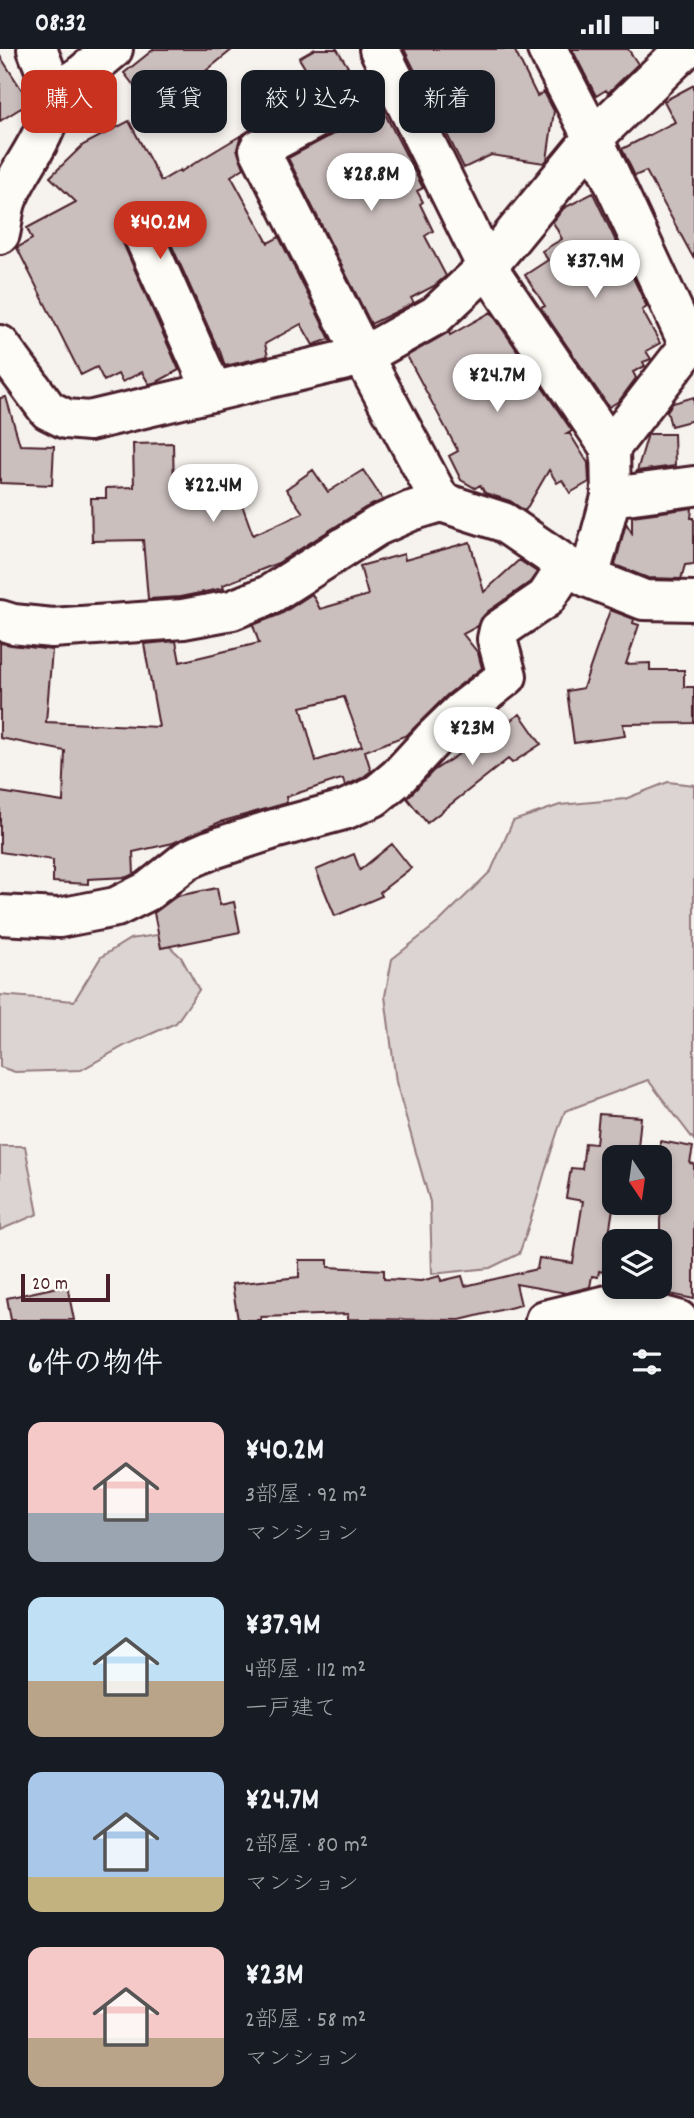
<!DOCTYPE html>
<html lang="ja">
<meta charset="utf-8">
<style>
:root{--surface:#171b24;--page:#242831;--text:#f1f3f6;--muted:#9ea1a6;--accent:#c8321e}
body{margin:0;font-family:Dekko,"Klee One",sans-serif;background:var(--page);color:var(--text);height:100vh;display:flex;flex-direction:column;font-size:26px;white-space:nowrap}
*{box-sizing:border-box;margin:0}
p{font-size:23px;color:var(--muted)}
.icon{flex:none;width:38px;height:38px;fill:none;stroke:currentColor;stroke-width:2;stroke-linecap:round;stroke-linejoin:round}
.map{position:relative;height:1271px;overflow:hidden}
.side{display:flex;flex-direction:column;background:var(--surface);flex:1}
.side>*{flex:none}
.hud{position:absolute;left:21px;top:21px;width:653px;height:63px;display:flex;gap:14px}
.needle{width:46px;rotate:167deg}
.fabs{position:absolute;left:602px;top:1096px;display:grid;gap:14px}
.fabs a{display:grid;place-items:center;width:70px;height:70px;border-radius:14px;background:var(--surface);box-shadow:0 4px 10px #0003;font-size:35px}
.scale{position:absolute;left:21px;bottom:18px;width:89px;box-sizing:border-box;padding-left:7px;border:4px solid #4a1f2b;border-top:0;font-size:19px;line-height:24px;white-space:nowrap;color:#4a1f2b;-webkit-text-stroke:5px #fdfcf7;paint-order:stroke}
.price{position:absolute;translate:-50% -60px;padding:0 16px;border-radius:24px;background:#fff;color:#222;font-size:23px;line-height:46px;filter:drop-shadow(0 2px 4px #0008)}
.price::after{content:'';position:absolute;left:50%;top:42px;width:21px;height:16px;margin-left:-10px;background:inherit;clip-path:polygon(0 0,100% 0,50% 100%)}
.price.active{background:var(--accent);color:#fff}
ul{padding:0;list-style:none}
li{display:flex;align-items:center;gap:21px;height:175px;padding:0 28px}
li span{display:grid;place-items:center;flex:none;width:196px;height:140px;border-radius:14px;color:#555}
li>.icon{margin-inline-start:auto}
span .icon{width:84px;height:84px;fill:#fffc;stroke-width:1}
li b{font-size:30px}
h2{display:flex;justify-content:space-between;align-items:center;height:84px;padding:0 28px;font-size:30px}
.tag{padding:0 24px;border-radius:14px;background:var(--surface);box-shadow:0 4px 10px #0003;font-size:24px;line-height:63px}
.tag.active{background:var(--accent);color:#fff}
.status{display:flex;justify-content:space-between;align-items:center;height:49px;padding:0 35px;background:var(--surface);direction:ltr}
.status svg{height:19px;fill:currentColor}
.map>svg:first-child{display:block}
.green{fill:#dcd4d2;stroke:#937a7e;stroke-width:2}
.building{fill:#cbbfbe;stroke:#4a1f2b;stroke-width:2;fill-rule:evenodd}
.lines{fill:none;stroke-linecap:round;stroke-linejoin:round}
.minor-casing{stroke:#4a1f2b;stroke-width:44}
.minor{stroke:#fdfcf7;stroke-width:38}
</style>
<div class="status"><b>08:32</b><svg viewBox="0 0 49 12"><path d="M0 12V9h3v3zM5 12V6h3v6zM10 12V3h3v9zM15 12V0h3v12zM26 1h20v11H26zM47 4h2v5h-2z"/></svg></div>
<div class="map">
<svg width="694" height="1271" viewBox="0 0 694 1271">
<rect width="100%" height="100%" fill="#f6f3ef"/>
<filter id="ink" filterUnits="userSpaceOnUse"><feTurbulence type="fractalNoise" baseFrequency=".0143" numOctaves="2"/><feDisplacementMap in="SourceGraphic" scale="14" xChannelSelector="R" yChannelSelector="G"/><feConvolveMatrix kernelMatrix="1 2 1 2 8 2 1 2 1" color-interpolation-filters="sRGB"/></filter>
<g filter="url(#ink)">
<path class="green" d="M668 733 694 736V1091L648 1031 565 1062C547 1108 537 1157 519 1205L490 1219 432 1225 430 1153 396 1033 385 947 392 910 439 873 491 822 513 772 560 756 625 750Z
M157 886 181 908 199 941 176 974 126 996 81 1021 15 1023 0 1018V946L74 952 101 908 130 890Z
M0 1097H25L38 1165 0 1181Z"/>
<path class="building" d="M154 0H233L155 63 124 24Z
M315 0H337L348 18 342 22 346 29 261 74 248 52 305 19 299 9Z
M404 0H514L537 47 544 43 554 62 547 111 544 114 491 106 464 119Z
M572 0H628L638 15 608 44 606 41 596 47Z
M0 7 29 52V54L0 72Z
M694 36V210L646 122 635 127 622 100 675 73 664 52Z
M382 59 423 139 417 142 423 153 420 155 433 182 425 187 446 227 434 237 411 249 414 254 371 275 288 109Z
M129 72 161 132 180 121V123L245 84 240 89 237 100 244 119 231 127 268 194 279 188 330 290 313 296 301 275 265 295 268 307 225 317 219 299 218 300 163 177 155 168 145 164 134 166 125 174 121 183 123 194 179 321 157 333 149 335 142 323 122 333 118 325 104 332 97 318 81 326 17 199 32 190 27 179 76 153 50 128 83 96Z
M593 144 647 258 642 261 660 294 646 302 651 310 643 313 645 317 633 323 636 329 619 352 609 358 541 259 545 257 525 226 548 211 542 202 562 190 553 173 564 159Z
M491 263 572 382 567 385H570L588 414 589 433 570 444 562 431 557 434 549 421 525 462 510 452 485 444 480 436 475 439 461 431 449 407 458 402 407 307 449 283 450 286Z
M6 348 20 396 54 397 52 436 0 434V349Z
M694 348V371L671 377 667 362 673 354Z
M648 385H674L675 417 637 422Z
M173 394 174 443 230 423 253 486 303 464 286 440 313 421 328 443 363 421 383 451 365 459 278 514 223 536 224 539 180 548 148 550 143 491 92 492 91 449H106V439L134 438 133 395Z
M692 459 691 469H694V515L685 516 681 530 648 529 615 516 626 474 632 484V467Z
M470 493 484 543 519 511 537 523 530 533 487 563 478 577 463 585 478 604 482 619 447 646 407 686 365 702 371 722 362 729 345 737 343 730 338 731 286 748 287 754 220 773 173 794 133 803 134 825 127 828 88 830V835L53 833V811L0 803V743L63 753 65 702 0 689V594L52 601 46 673 159 678 144 595 176 592 180 613 259 594 253 576 281 565 312 545 320 560 368 546 360 517 404 505 405 511ZM344 648 362 697 316 712 301 658Z
M610 561 634 570 633 574 639 576 626 615 650 614V621H684V638H694V674L623 675 625 687 574 694 567 642 583 639Z
M520 665 541 695 512 714 508 710 427 774 407 749 433 722Z
M392 795 411 819 380 843 382 847 335 867 316 821 354 805 360 821Z
M217 839 220 856 234 853 240 883 161 899 154 864 177 847Z
M599 1065 641 1068 637 1108H614V1153L603 1223 599 1222 598 1228 592 1227 590 1238 566 1244 516 1235 521 1256 460 1271 348 1270V1265L261 1268V1271H238L232 1235 299 1228V1211H328V1218L384 1221V1230L421 1232 440 1227 441 1232 462 1227 465 1237 537 1220 539 1209 573 1214 583 1152 566 1149 571 1119 582 1120 585 1094 596 1095Z
M660 1092 693 1098 690 1114 694 1115V1250L660 1243V1170L668 1129 660 1128Z
M67 1236 74 1271H11L7 1249Z"/>
<g class="lines">
<defs>
<path id="minor" d="M379 0 487 218 610 399
M547 0 593 89 689 296
M393 28 259 100 363 307 441 453
M51 44 78 29 113 0
M0 185C3 173 3 159 8 148 22 113 55 82 51 42 49 27 42 14 37 0
M143 186 213 343
M0 296 48 361 66 370 89 372 363 307 436 266 487 218 593 89 685 0
M611 448 694 437
M589 529 611 448 610 399 694 291
M0 571 13 575 52 579 183 570 232 561 269 546 377 477 411 462 441 453 503 473 567 517 589 529 644 551 694 552
M0 866 59 869 116 858 148 842 187 811 210 801 274 780 344 761 374 748 398 728 432 691 462 662 507 627 497 590 499 581 546 549 567 517
M545 1271 616 1254 678 1271"/>
</defs>
<use href="#minor" class="minor-casing"/>
<use href="#minor" class="minor"/>
</g>
</g>
</svg>
<div class="fabs">
<a><svg class="needle" viewBox="-14 -14 28 28"><path d="M0-13l5 13h-10z" fill="#e53935"/><path d="M0 13l5-13h-10z" fill="#9ea1a6"/></svg></a>
<a><svg class="icon" aria-label="layers" viewBox="0 0 24 24"><path d="M12 4l9 5-9 5-9-5zM3 14l9 5 9-5"/></svg></a>
</div>
<div class="scale">20 m</div>
<b class="price" style="left:371px;top:164px">¥28.8M</b>
<b class="price active" style="left:160px;top:212px">¥40.2M</b>
<b class="price" style="left:595px;top:251px">¥37.9M</b>
<b class="price" style="left:497px;top:365px">¥24.7M</b>
<b class="price" style="left:213px;top:475px">¥22.4M</b>
<b class="price" style="left:472px;top:718px">¥23M</b>
<div class="hud">
<a class="tag active">購入</a>
<a class="tag">賃貸</a>
<a class="tag">絞り込み</a>
<a class="tag">新着</a>
</div>
</div>
<section class="side">
<h2>6件の物件<svg class="icon" aria-label="filters" viewBox="0 0 24 24"><path d="M4 7h16M4 17h16"/><circle cx="9" cy="7" r="2"/><circle cx="15" cy="17" r="2"/></svg></h2>
<ul>
<li><span style="background:linear-gradient(#f6c9c9 65%,#9aa5b1 0)"><svg class="icon" aria-label="home" viewBox="0 0 24 24"><path d="M3 11l9-7 9 7M6 9v11h12V9"/></svg></span><div><b>¥40.2M</b><p>3部屋 · 92 m²</p><p>マンション</p></div></li>
<li><span style="background:linear-gradient(#bfe0f5 60%,#b9a48a 0)"><svg class="icon" aria-label="home" viewBox="0 0 24 24"><path d="M3 11l9-7 9 7M6 9v11h12V9"/></svg></span><div><b>¥37.9M</b><p>4部屋 · 112 m²</p><p>一戸建て</p></div></li>
<li><span style="background:linear-gradient(#a9c7e8 75%,#c2b280 0)"><svg class="icon" aria-label="home" viewBox="0 0 24 24"><path d="M3 11l9-7 9 7M6 9v11h12V9"/></svg></span><div><b>¥24.7M</b><p>2部屋 · 80 m²</p><p>マンション</p></div></li>
<li><span style="background:linear-gradient(#f6c9c9 65%,#b9a48a 0)"><svg class="icon" aria-label="home" viewBox="0 0 24 24"><path d="M3 11l9-7 9 7M6 9v11h12V9"/></svg></span><div><b>¥23M</b><p>2部屋 · 58 m²</p><p>マンション</p></div></li>
</ul>
</section>
